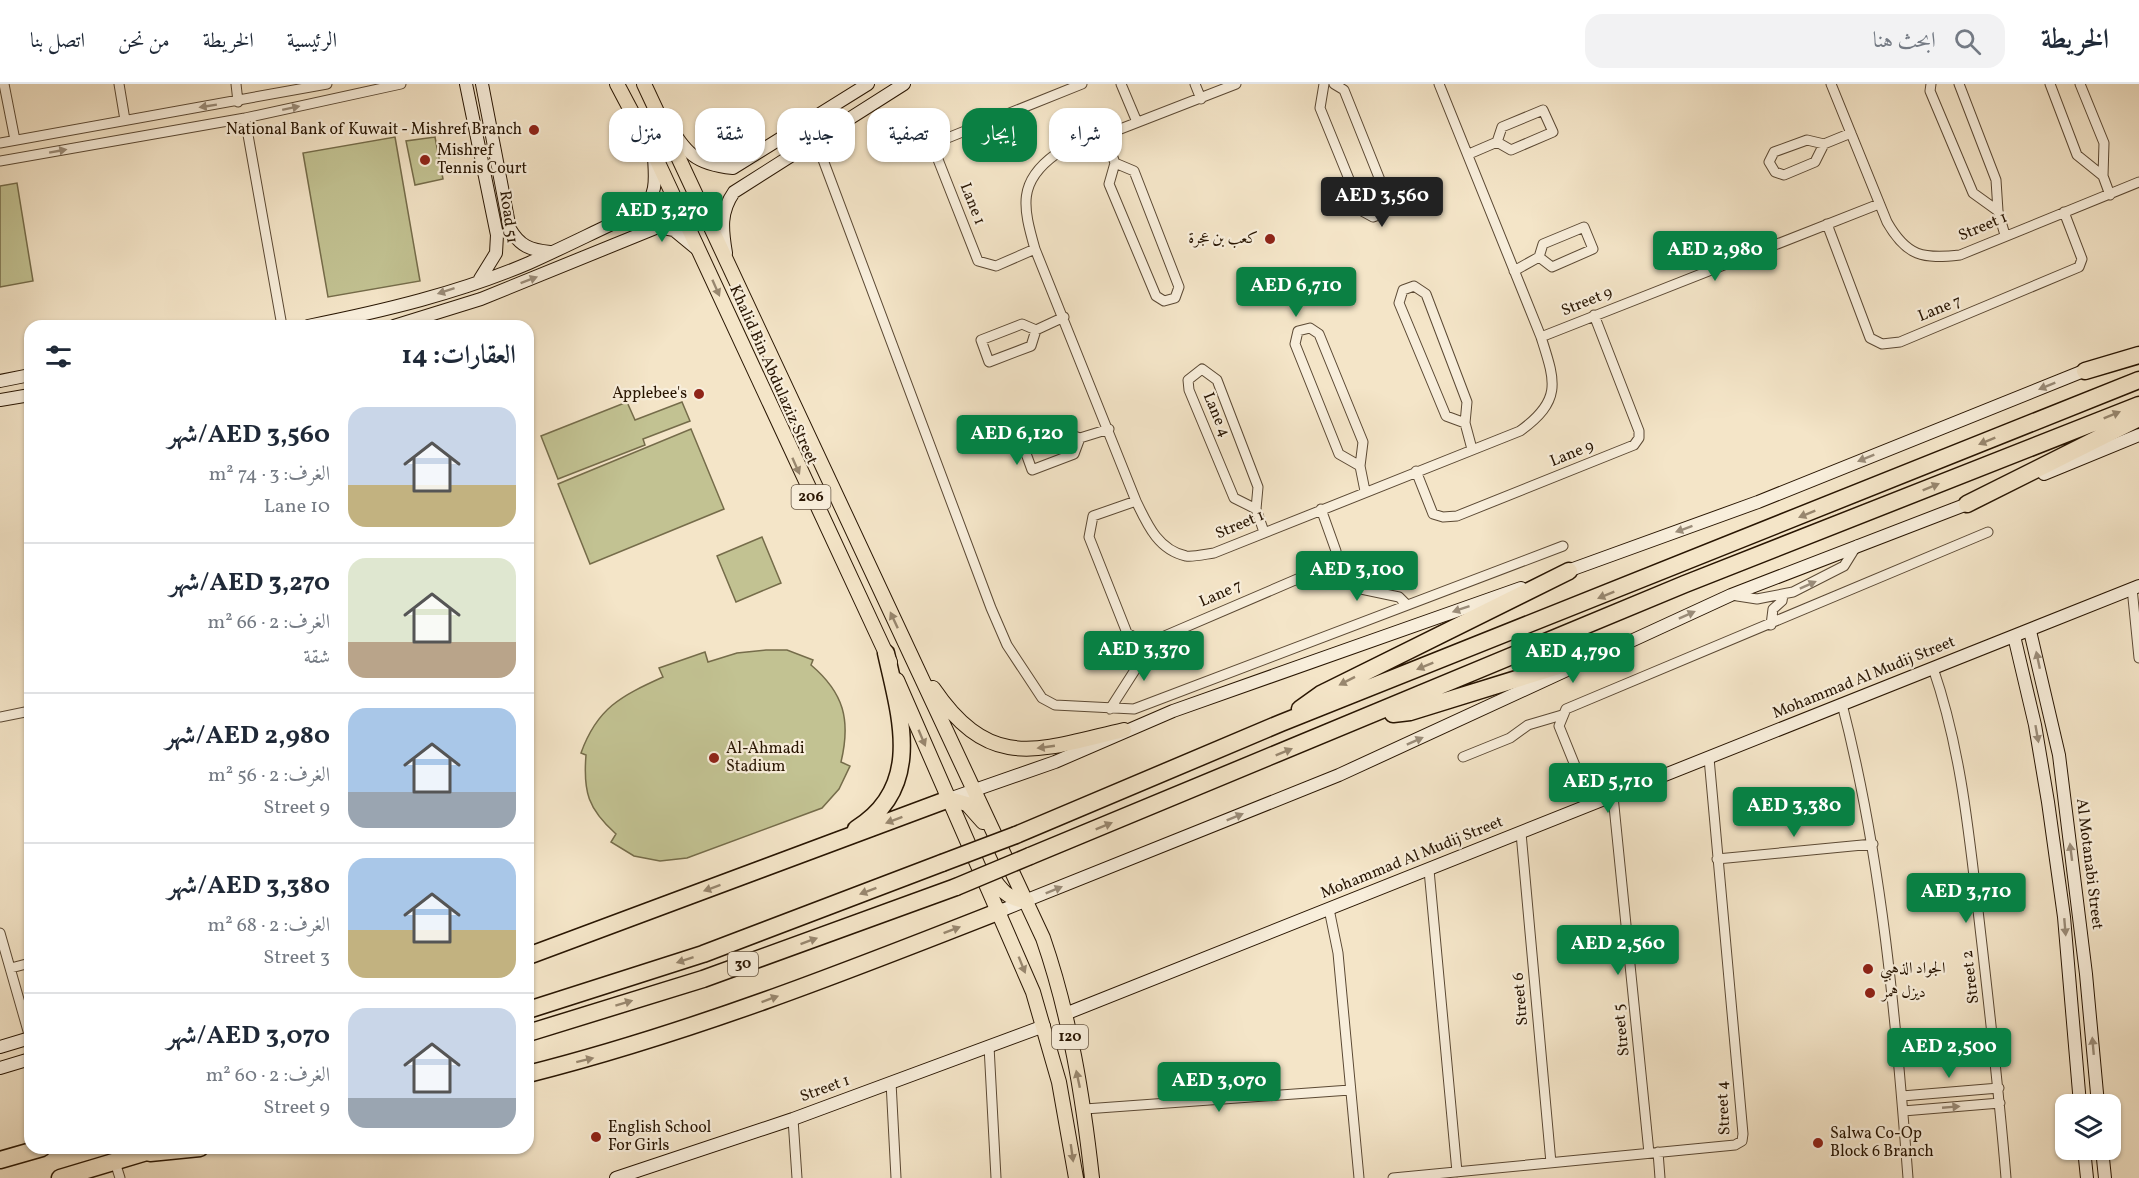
<!DOCTYPE html>
<html lang="ar">
<meta charset="utf-8">
<style>
:root{--surface:#fff;--page:#f2f2f3;--text:#1f2937;--muted:#747a83;--line:#e0e1e3;--accent:#0b8043}
body{margin:0;font-family:Vollkorn,Amiri,serif;background:var(--page);color:var(--text);direction:rtl;height:100vh;display:flex;flex-direction:column;font-size:22px;white-space:nowrap}
*{box-sizing:border-box;margin:0}
p{font-size:20px;color:var(--muted)}
.icon{flex:none;width:33px;height:33px;fill:none;stroke:currentColor;stroke-width:2;stroke-linecap:round;stroke-linejoin:round}
.map{position:relative;flex:1;overflow:hidden;direction:ltr}
.details{position:absolute;left:24px;top:236px;width:510px;height:834px;display:flex;flex-direction:column;background:var(--surface);border-radius:18px;box-shadow:0 2px 4px #0004;direction:rtl}
.details>*{flex:none}
.banner{position:absolute;left:552px;top:24px;width:570px;height:54px;direction:rtl;display:flex;gap:12px}
.buttons{position:absolute;left:2055px;top:1010px;display:grid;gap:12px}
.buttons a{display:grid;place-items:center;width:66px;height:66px;border-radius:12px;background:var(--surface);box-shadow:0 2px 4px #0004;font-size:30px}
.price{position:absolute;translate:-50% -51px;padding:0 14px;border-radius:6px;background:var(--accent);color:#fff;font-size:20px;line-height:39px;filter:drop-shadow(0 2px 3px #0008)}
.price::after{content:'';position:absolute;left:50%;top:36px;width:18px;height:14px;margin-left:-9px;background:inherit;clip-path:polygon(0 0,100% 0,50% 100%)}
.price.on{background:#222;color:#fff}
ul{padding:0;list-style:none}
li{display:flex;align-items:center;gap:18px;height:150px;padding:0 18px}
li+li{border-top:2px solid var(--line)}
li span{display:grid;place-items:center;flex:none;width:168px;height:120px;border-radius:18px;color:#555}
li>.icon{margin-inline-start:auto}
span .icon{width:72px;height:72px;fill:#fffc;stroke-width:1}
li b{font-size:26px}
h2{display:flex;justify-content:space-between;align-items:center;height:72px;padding:0 18px;font-size:26px}
.tag{padding:0 21px;border-radius:18px;background:var(--surface);box-shadow:0 2px 4px #0004;font-size:21px;line-height:54px}
.tag.on{background:var(--accent);color:#fff}
header{display:flex;align-items:center;gap:36px;box-sizing:border-box;height:84px;padding:0 30px;background:var(--surface);border-bottom:2px solid var(--line)}
header strong{font-size:28px}
nav{display:flex;gap:33px;margin-inline-start:auto;font-size:21px}
.search{width:420px;height:54px;background:var(--page);display:flex;align-items:center;gap:15px;box-sizing:border-box;padding:0 21px;border-radius:18px;color:var(--muted);font-size:22px}
.map>svg:first-child{display:block}
.garden{fill:#c2c292;stroke:#756c4a;stroke-width:1.5}
.lines{fill:none;stroke-linecap:round;stroke-linejoin:round}
.street-casing{stroke:#5b4934;stroke-width:11}
.secondary-casing{stroke:#281502;stroke-width:14}
.primary-casing{stroke:#281502;stroke-width:16}
.highway-casing{stroke:#281502;stroke-width:19}
.street{stroke:#f8eedb;stroke-width:9}
.secondary{stroke:#f8eedb;stroke-width:12}
.primary{stroke:#f4e5c8;stroke-width:14}
.highway{stroke:#f4e5c8;stroke-width:16}
.highway-bridge-casing{stroke:#281502;stroke-width:19;stroke-linecap:butt}
.highway-bridge{stroke:#f4e5c8;stroke-width:16}
.oneway{fill:#9a8c79}
.oneway2{fill:#98876f}
.poi-dot{fill:#8f2418;stroke:#f8eedb;stroke-width:2}
.labels{text-anchor:middle;dominant-baseline:central;stroke-width:4.5;stroke-linejoin:round;paint-order:stroke}
.shield{fill:#f8eedb;stroke:#665643;stroke-width:1.5}
.shield-label{font-size:15px;font-weight:bold;fill:#281502}
.poi-label{font-size:16px;fill:#281502;stroke:#f8eedb;text-anchor:start}
.street-label{font-size:16px;fill:#281502;stroke:#f8eedb}
</style>
<header>
<strong>الخريطة</strong>
<div class="search"><svg class="icon" aria-label="search" viewBox="0 0 24 24"><circle cx="10" cy="10" r="6"/><path d="M15 15l6 6"/></svg>ابحث هنا</div>
<nav><a>الرئيسية</a><a>الخريطة</a><a>من نحن</a><a>اتصل بنا</a></nav>
</header>
<div class="map">
<svg width="2139" height="1094" viewBox="0 0 2139 1094">
<rect width="100%" height="100%" fill="#f4e5c8"/>
<filter id="stains"><feTurbulence type="fractalNoise" baseFrequency=".00333" numOctaves="4"/><feColorMatrix values="0 0 0 0 .2 0 0 0 0 .09 0 0 0 0 .02 0 0 0 .5 -.17"/></filter>
<radialGradient id="worn" r=".72"><stop offset=".6" stop-color="#630" stop-opacity="0"/><stop offset="1" stop-color="#630" stop-opacity=".3"/></radialGradient>
<path class="garden" d="M395 53 420 197 328 213 303 69Z
M435 53 443 95 415 101 406 57Z
M17 99 33 197 0 203V102Z
M627 318 635 336 682 318 690 337 643 355 645 361 558 395 541 352Z
M691 345 724 425 590 480 558 400Z
M762 453 781 499 736 518 717 472Z
M766 566H787L813 576 811 581C844 609 851 636 841 678L850 682 839 705 822 724 687 774 660 777 634 772 611 758 616 750C588 725 583 708 586 671L581 669C597 624 621 612 663 593L659 584 705 568 708 578 737 569Z"/>
<g class="lines">
<defs>
<path id="street" d="M4 0 15 56
M119 0 125 36
M236 0 238 18
M1121 0 1137 38
M1195 0 1201 15
M1236 0 1056 70C1017 98 1023 123 1035 165L1136 417C1147 440 1158 466 1186 472 1194 473 1206 470 1214 469L1520 347C1563 316 1555 297 1541 253L1439 0
M1324 0 1320 24 1362 127 1373 133 1384 129 1388 116 1344 6 1334 0
M1831 0 1887 138C1907 173 1923 175 1960 171L2139 98
M1931 0 1930 7 1973 109 1998 127
M1959 0 1996 96 1998 127 2005 151
M2050 0 2077 71 2103 92
M2080 0 2104 59 2103 92 2110 111
M1543 26 1553 48 1511 66 1497 58 1502 43Z
M245 34 282 242
M1105 52 1115 79 1109 100 1156 212 1164 217 1175 214 1179 203 1134 87 1115 79
M816 57 991 524 1007 561 1042 614 1055 621 1134 625 1563 462
M0 59 327 0
M1824 60 1815 78 1784 91 1775 88 1769 78 1774 68 1807 56 1824 60 1851 49
M1469 70 1497 58
M0 77 245 34 401 0
M1827 140 1870 254 1882 260 1900 258 2079 183 2082 175 2064 128
M1035 165 996 182 978 177 937 73 938 64 945 55 1082 0
M1514 187 1539 173 1543 160 1584 143 1593 165 1552 183 1539 173
M1036 246 1031 262 989 278 981 256 1022 240 1036 246 1064 233
M1541 253 1879 120
M1465 339 1446 332 1399 219 1403 206 1414 202 1426 210 1467 318 1465 339 1472 365
M1080 354 1074 370 1032 386 1024 364 1065 349 1080 354 1109 345
M1360 382 1339 370 1295 260 1298 247 1310 244 1319 250 1363 358 1360 382 1365 407
M1416 387 1433 430 1443 433 1457 432 1634 361 1639 354V347L1594 231
M1136 417 1093 432 1089 453 1127 549 1140 556 1153 557 1330 481 1336 467 1321 425
M1256 425 1234 414 1189 306 1188 296 1202 285 1217 296 1258 403 1256 425 1264 448
M1334 475 1345 479 1361 505 1399 513 1407 521
M2132 504 2139 574
M1731 511 1757 515 1793 508 1844 482 1857 461
M1771 541 1773 525 1782 517 1783 511
M1933 584C1961 665 1969 750 1979 835 1989 921 1999 1007 2006 1094
M1842 620C1882 775 1896 935 1908 1094
M1110 625 1135 586 1140 556
M0 633 30 627
M1463 673 1510 654 1528 641 1562 631
M1613 712 1649 1069
M1591 721 1559 642 1566 625 1988 448
M1521 749 1551 1079
M1717 775 1873 760
M1429 786 1457 1088
M1329 825 1338 869 1359 1094
M0 849 30 954
M11 884 30 879
M989 962 996 1094
M891 998 896 1094
M1902 1012 1999 1004
M1085 1025 1350 1006
M1903 1027 2000 1019
M793 1035 797 1094
M1658 1068 1660 1094
M115 1078 120 1094
M1393 1094 1735 1061 1742 1057 1743 1050 1709 674"/>
<path id="secondary" d="M466 0 497 151 496 169 480 195
M482 0 510 145C520 162 530 166 550 168
M667 38C687 69 694 80 733 84L868 0
M726 169C722 145 720 128 734 108L904 0
M308 242C383 227 459 209 529 179 567 162 604 143 642 126 658 110 655 94 654 73
M394 242 481 215 658 143 674 146 697 165
M0 297 30 291
M0 316 30 311
M2044 390 2139 351
M1562 489 1758 418 2091 284
M2030 547 2059 671 2086 890 2098 1020
M2014 552 2035 641 2048 718 2064 833 2080 1020
M1605 569 1731 511 1975 417
M949 715 1055 678 1173 627 1521 504
M1000 827 1339 691 1567 586
M1065 930 2139 502
M0 963 30 954
M0 984 30 975
M2084 1065 2087 1094
M2102 1065 2105 1094
M616 1094 793 1035 1044 942"/>
<path id="primary" d="M617 0 654 70 890 578
M644 0 1043 854C1070 932 1083 1013 1092 1094
M897 596 1033 908 1059 998 1076 1094
M933 604C991 689 1038 666 1124 646
M949 715 967 720 983 738
M990 790C1000 805 1008 816 1027 817"/>
<path id="highway" d="M2085 287 2139 271
M1967 420 2139 334
M1300 625 1321 610 1569 487
M1393 630 1410 628 1610 566
M856 745C924 703 900 632 886 569
M1016 751 1281 639 2139 296
M1030 772 1685 500 2139 321
M528 872 949 715
M528 926 703 870 942 779
M528 949 703 895 956 803
M528 990C690 949 845 888 1000 827
M150 1069 200 1064
M0 1076 42 1064
M60 1094 160 1064"/>
</defs>
<use href="#street" class="street-casing"/>
<use href="#secondary" class="secondary-casing"/>
<use href="#primary" class="primary-casing"/>
<use href="#highway" class="highway-casing"/>
<use href="#street" class="street"/>
<use href="#secondary" class="secondary"/>
<use href="#primary" class="primary"/>
<use href="#highway" class="highway"/>
<defs>
<path id="highway-bridge" d="M942 779 1016 751
M956 803 1030 772"/>
</defs>
<use href="#highway-bridge" class="highway-bridge-casing"/>
<use href="#highway-bridge" class="highway-bridge"/>
</g>
<defs><path id="oneway-solid" d="M-6-.8H1V-3.2L6.5 0L1 3.2V.8H-6Z" transform="scale(1.5)"/></defs>
<g class="oneway">
<use href="#oneway-solid" transform="translate(208 22) rotate(171)"/>
<use href="#oneway-solid" transform="translate(291 24) rotate(-12)"/>
<use href="#oneway-solid" transform="translate(58 67) rotate(-10)"/>
<use href="#oneway-solid" transform="translate(529 196) rotate(-21)"/>
<use href="#oneway-solid" transform="translate(446 207) rotate(162)"/>
<use href="#oneway-solid" transform="translate(2047 302) rotate(158)"/>
<use href="#oneway-solid" transform="translate(1866 374) rotate(158)"/>
<use href="#oneway-solid" transform="translate(1684 445) rotate(160)"/>
<use href="#oneway-solid" transform="translate(1808 501) rotate(-24)"/>
<use href="#oneway-solid" transform="translate(1461 525) rotate(161)"/>
<use href="#oneway-solid" transform="translate(1687 531) rotate(-24)"/>
<use href="#oneway-solid" transform="translate(2038 576) rotate(-102)"/>
<use href="#oneway-solid" transform="translate(2037 650) rotate(80)"/>
<use href="#oneway-solid" transform="translate(1415 657) rotate(-24)"/>
<use href="#oneway-solid" transform="translate(1235 733) rotate(-22)"/>
<use href="#oneway-solid" transform="translate(2071 768) rotate(-97)"/>
<use href="#oneway-solid" transform="translate(1054 806) rotate(-22)"/>
<use href="#oneway-solid" transform="translate(2065 843) rotate(85)"/>
<use href="#oneway-solid" transform="translate(2093 962) rotate(-95)"/>
<use href="#oneway-solid" transform="translate(1951 1023) rotate(-5)"/>
</g>
<g class="oneway2">
<use href="#oneway-solid" transform="translate(716 204) rotate(66)"/>
<use href="#oneway-solid" transform="translate(2112 331) rotate(-22)"/>
<use href="#oneway-solid" transform="translate(1987 357) rotate(158)"/>
<use href="#oneway-solid" transform="translate(796 382) rotate(66)"/>
<use href="#oneway-solid" transform="translate(1931 403) rotate(-22)"/>
<use href="#oneway-solid" transform="translate(1807 430) rotate(158)"/>
<use href="#oneway-solid" transform="translate(1606 511) rotate(158)"/>
<use href="#oneway-solid" transform="translate(894 536) rotate(-115)"/>
<use href="#oneway-solid" transform="translate(1425 582) rotate(158)"/>
<use href="#oneway-solid" transform="translate(1347 597) rotate(153)"/>
<use href="#oneway-solid" transform="translate(922 654) rotate(67)"/>
<use href="#oneway-solid" transform="translate(1046 663) rotate(172)"/>
<use href="#oneway-solid" transform="translate(1284 668) rotate(-22)"/>
<use href="#oneway-solid" transform="translate(894 736) rotate(159)"/>
<use href="#oneway-solid" transform="translate(1104 742) rotate(-22)"/>
<use href="#oneway-solid" transform="translate(712 804) rotate(160)"/>
<use href="#oneway-solid" transform="translate(868 807) rotate(159)"/>
<use href="#oneway-solid" transform="translate(952 846) rotate(-21)"/>
<use href="#oneway-solid" transform="translate(809 857) rotate(-20)"/>
<use href="#oneway-solid" transform="translate(685 876) rotate(162)"/>
<use href="#oneway-solid" transform="translate(1022 881) rotate(68)"/>
<use href="#oneway-solid" transform="translate(770 915) rotate(-20)"/>
<use href="#oneway-solid" transform="translate(624 919) rotate(-17)"/>
<use href="#oneway-solid" transform="translate(585 976) rotate(-14)"/>
<use href="#oneway-solid" transform="translate(1078 995) rotate(-102)"/>
<use href="#oneway-solid" transform="translate(1072 1069) rotate(82)"/>
</g>
<g class="poi-dot">
<circle cx="534" cy="46" r="6"/>
<circle cx="425" cy="76" r="6"/>
<circle cx="1270" cy="155" r="6"/>
<circle cx="699" cy="310" r="6"/>
<circle cx="714" cy="674" r="6"/>
<circle cx="1868" cy="885" r="6"/>
<circle cx="1870" cy="909" r="6"/>
<circle cx="596" cy="1053" r="6"/>
<circle cx="1818" cy="1059" r="6"/>
</g>
<g class="labels">
<g class="shield">
<rect x="791.5" y="401" width="39" height="24" rx="4.5"/>
<rect x="728" y="868" width="30" height="24" rx="4.5"/>
<rect x="1052" y="941" width="36" height="24" rx="4.5"/>
</g>
<g class="shield-label">
<text x="811" y="413">206</text>
<text x="743" y="880">30</text>
<text x="1070" y="953">120</text>
</g>
<g class="poi-label">
<text x="522" y="46" text-anchor="end">National Bank of Kuwait - Mishref Branch</text>
<text x="437" y="67">Mishref<tspan x="437" dy="18">Tennis Court</tspan></text>
<text x="1258" y="155" text-anchor="end">كعب بن عجرة</text>
<text x="687" y="310" text-anchor="end">Applebee's</text>
<text x="726" y="665">Al-Ahmadi<tspan x="726" dy="18">Stadium</tspan></text>
<text x="1880" y="885">الجواد الذهبي</text>
<text x="1882" y="909">ديزل همر</text>
<text x="608" y="1044">English School<tspan x="608" dy="18">For Girls</tspan></text>
<text x="1830" y="1050">Salwa Co-Op<tspan x="1830" dy="18">Block 6 Branch</tspan></text>
</g>
<g class="street-label">
<text transform="translate(972 120) rotate(68)">Lane 1</text>
<text transform="translate(508 133) rotate(82)">Road 51</text>
<text transform="translate(1983 143) rotate(-23)">Street 1</text>
<text transform="translate(1587 218) rotate(-22)">Street 9</text>
<text transform="translate(1940 225) rotate(-22)">Lane 7</text>
<text transform="translate(773 291) rotate(66)">Khalid Bin Abdulaziz Street</text>
<text transform="translate(1216 331) rotate(67)">Lane 4</text>
<text transform="translate(1572 370) rotate(-22)">Lane 9</text>
<text transform="translate(1240 441) rotate(-23)">Street 1</text>
<text transform="translate(1221 510) rotate(-24)">Lane 7</text>
<text transform="translate(1864 594) rotate(-22)">Mohammad Al Mudij Street</text>
<text transform="translate(1412 774) rotate(-22)">Mohammad Al Mudij Street</text>
<text transform="translate(2089 780) rotate(83)">Al Motanabi Street</text>
<text transform="translate(1971 893) rotate(-97)">Street 2</text>
<text transform="translate(1521 915) rotate(-95)">Street 6</text>
<text transform="translate(1622 946) rotate(-96)">Street 5</text>
<text transform="translate(825 1005) rotate(-20)">Street 1</text>
<text transform="translate(1724 1024) rotate(-93)">Street 4</text>
</g>
</g>
<rect width="100%" height="100%" filter="url(#stains)"/>
<rect width="100%" height="100%" fill="url(#worn)"/>
</svg>
<div class="buttons">
<a><svg class="icon" aria-label="layers" viewBox="0 0 24 24"><path d="M12 4l9 5-9 5-9-5zM3 14l9 5 9-5"/></svg></a>
</div>
<b class="price on" style="left:1382px;top:144px">AED 3,560</b>
<b class="price" style="left:662px;top:159px">AED 3,270</b>
<b class="price" style="left:1715px;top:198px">AED 2,980</b>
<b class="price" style="left:1296px;top:234px">AED 6,710</b>
<b class="price" style="left:1017px;top:382px">AED 6,120</b>
<b class="price" style="left:1357px;top:518px">AED 3,100</b>
<b class="price" style="left:1144px;top:598px">AED 3,370</b>
<b class="price" style="left:1573px;top:600px">AED 4,790</b>
<b class="price" style="left:1608px;top:730px">AED 5,710</b>
<b class="price" style="left:1794px;top:754px">AED 3,380</b>
<b class="price" style="left:1966px;top:840px">AED 3,710</b>
<b class="price" style="left:1618px;top:892px">AED 2,560</b>
<b class="price" style="left:1949px;top:995px">AED 2,500</b>
<b class="price" style="left:1219px;top:1029px">AED 3,070</b>
<div class="banner">
<a class="tag">شراء</a>
<a class="tag on">إيجار</a>
<a class="tag">تصفية</a>
<a class="tag">جديد</a>
<a class="tag">شقة</a>
<a class="tag">منزل</a>
</div>
<section class="details">
<h2>العقارات: 14<svg class="icon" aria-label="filters" viewBox="0 0 24 24"><path d="M4 7h16M4 17h16"/><circle cx="9" cy="7" r="2"/><circle cx="15" cy="17" r="2"/></svg></h2>
<ul>
<li><span style="background:linear-gradient(#c9d6e8 65%,#c2b280 0)"><svg class="icon" aria-label="home" viewBox="0 0 24 24"><path d="M3 11l9-7 9 7M6 9v11h12V9"/></svg></span><div><b>AED 3,560/شهر</b><p>الغرف: 3 · 74 m²</p><p>Lane 10</p></div></li>
<li><span style="background:linear-gradient(#dfe7d0 70%,#b9a48a 0)"><svg class="icon" aria-label="home" viewBox="0 0 24 24"><path d="M3 11l9-7 9 7M6 9v11h12V9"/></svg></span><div><b>AED 3,270/شهر</b><p>الغرف: 2 · 66 m²</p><p>شقة</p></div></li>
<li><span style="background:linear-gradient(#a9c7e8 70%,#9aa5b1 0)"><svg class="icon" aria-label="home" viewBox="0 0 24 24"><path d="M3 11l9-7 9 7M6 9v11h12V9"/></svg></span><div><b>AED 2,980/شهر</b><p>الغرف: 2 · 56 m²</p><p>Street 9</p></div></li>
<li><span style="background:linear-gradient(#a9c7e8 60%,#c2b280 0)"><svg class="icon" aria-label="home" viewBox="0 0 24 24"><path d="M3 11l9-7 9 7M6 9v11h12V9"/></svg></span><div><b>AED 3,380/شهر</b><p>الغرف: 2 · 68 m²</p><p>Street 3</p></div></li>
<li><span style="background:linear-gradient(#c9d6e8 75%,#9aa5b1 0)"><svg class="icon" aria-label="home" viewBox="0 0 24 24"><path d="M3 11l9-7 9 7M6 9v11h12V9"/></svg></span><div><b>AED 3,070/شهر</b><p>الغرف: 2 · 60 m²</p><p>Street 9</p></div></li>
</ul>
</section>
</div>
